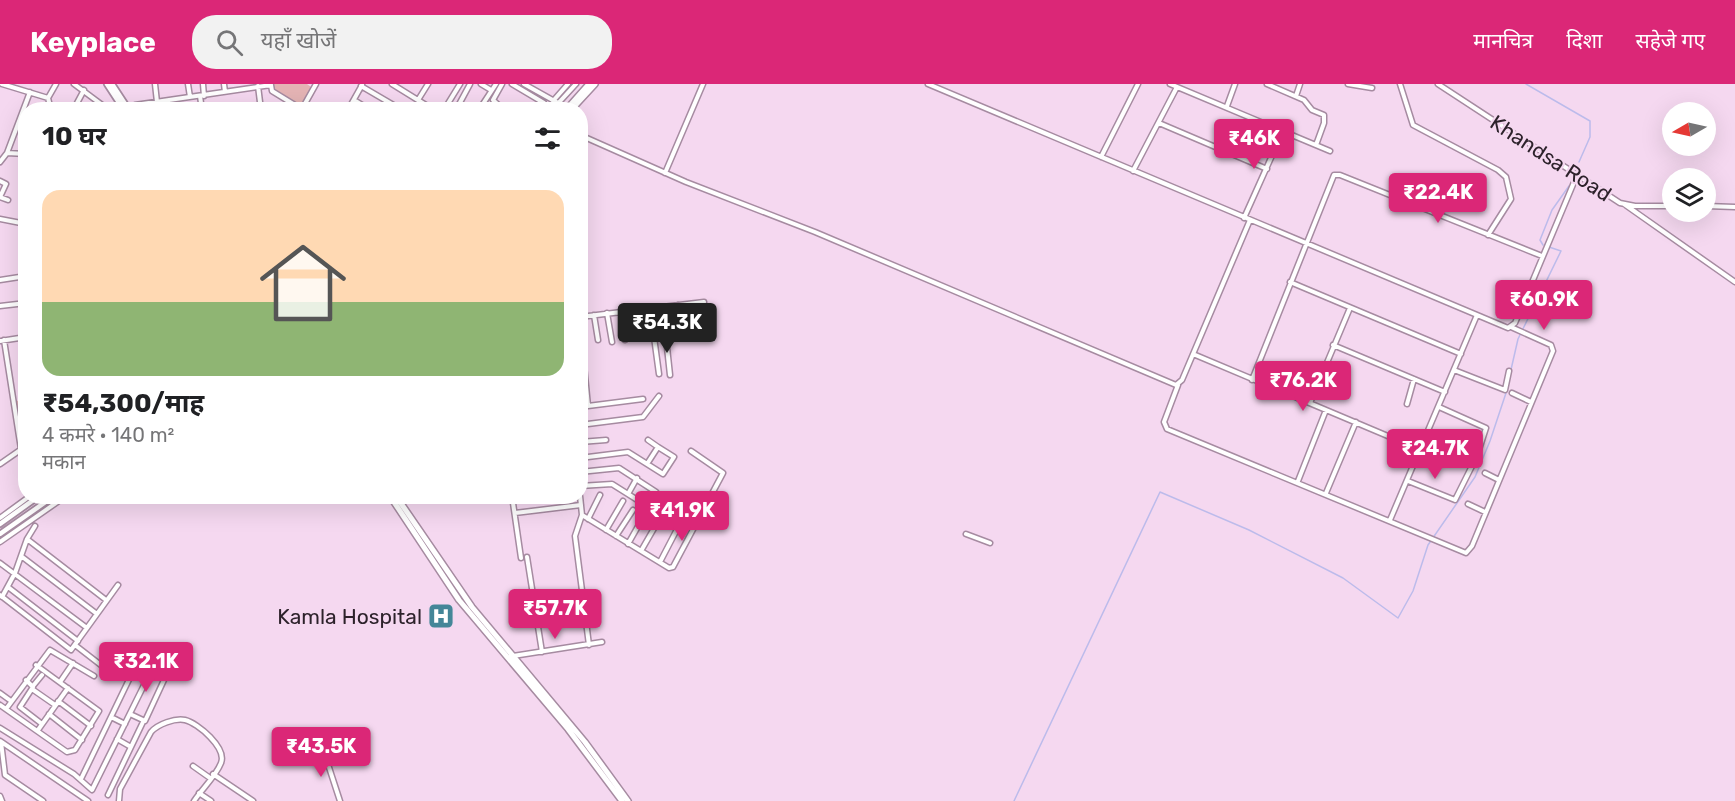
<!DOCTYPE html>
<html lang="hi">
<meta charset="utf-8">
<style>
:root{--surface:#fff;--page:#f2f2f2;--text:#202124;--muted:#757577;--line:#e0e0e0;--accent:#db2777}
body{margin:0;font-family:Rubik,"Noto Sans Devanagari",sans-serif;background:var(--page);color:var(--text);height:100vh;display:flex;flex-direction:column;font-size:22px;white-space:nowrap}
*{box-sizing:border-box;margin:0}
p{font-size:20px;color:var(--muted)}
.icon{flex:none;width:33px;height:33px;fill:none;stroke:currentColor;stroke-width:2;stroke-linecap:round;stroke-linejoin:round}
.map{position:relative;flex:1;overflow:hidden}
.details{position:absolute;left:18px;top:18px;width:570px;height:402px;display:flex;flex-direction:column;background:var(--surface);border-radius:24px;box-shadow:0 6px 24px #0002}
.details>*{flex:none}
.needle{width:39px;rotate:261deg}
.buttons{position:absolute;left:1662px;top:18px;display:grid;gap:12px}
.buttons a{display:grid;place-items:center;width:54px;height:54px;border-radius:50%;background:var(--surface);box-shadow:0 6px 24px #0002;font-size:30px}
.price{position:absolute;translate:-50% -51px;padding:0 14px;border-radius:6px;background:var(--accent);color:#fff;font-size:20px;line-height:39px;filter:drop-shadow(0 2px 3px #0008)}
.price::after{content:'';position:absolute;left:50%;top:36px;width:18px;height:14px;margin-left:-9px;background:inherit;clip-path:polygon(0 0,100% 0,50% 100%)}
.price.active{background:#222;color:#fff}
ul{padding:0;list-style:none}
li{display:grid;align-content:center;gap:12px;height:318px;padding:0 24px}
li+li{border-top:2px solid var(--line)}
li span{display:grid;place-items:center;height:186px;border-radius:18px;color:#555}
li>.icon{margin-inline-start:auto}
span .icon{width:108px;height:108px;fill:#fffc;stroke-width:1}
li b{font-size:26px}
h2{display:flex;justify-content:space-between;align-items:center;height:72px;padding:0 24px;font-size:26px}
header{display:flex;align-items:center;gap:36px;box-sizing:border-box;height:84px;padding:0 30px;background:var(--accent);color:#fff}
header strong{font-size:28px}
nav{display:flex;gap:33px;margin-inline-start:auto;font-size:21px}
.search{width:420px;height:54px;background:var(--page);display:flex;align-items:center;gap:15px;box-sizing:border-box;padding:0 21px;border-radius:24px;color:var(--muted);font-size:22px}
.map>svg:first-child{display:block}
.green{fill:#e5b4b5}
.lines{fill:none;stroke-linecap:round;stroke-linejoin:round}
.stream{stroke:#bcbbeb;stroke-width:1.5}
.minor-casing{stroke:#a68ba1;stroke-width:7}
.major-casing{stroke:#a68ba1;stroke-width:8}
.highway-casing{stroke:#a68ba1;stroke-width:8}
.minor{stroke:#fff;stroke-width:4}
.major{stroke:#fff;stroke-width:4.5}
.highway{stroke:#fff;stroke-width:5}
.labels{text-anchor:middle;dominant-baseline:central;stroke-width:4.5;stroke-linejoin:round;paint-order:stroke}
.street-label{font-size:21px;fill:#2d222b;stroke:#f5d8f0}
.poi-label{font-size:21px;fill:#2d222b;stroke:#f5d8f0;text-anchor:end}
</style>
<header>
<strong>Keyplace</strong>
<div class="search"><svg class="icon" aria-label="search" viewBox="0 0 24 24"><circle cx="10" cy="10" r="6"/><path d="M15 15l6 6"/></svg>यहाँ खोजें</div>
<nav><a>मानचित्र</a><a>दिशा</a><a>सहेजे गए</a></nav>
</header>
<div class="map">
<svg width="1735" height="717" viewBox="0 0 1735 717">
<rect width="100%" height="100%" fill="#f5d8f0"/>
<path class="green" d="M273 0H307L311 3 301 22 274 6Z
M25 316V359L23 360 16 317Z"/>
<g class="lines">
<path class="stream" d="M1526 0 1590 37V53L1579 78
M1543 161 1540 156 1552 126 1569 102
M1510 290 1518 255 1561 167 1549 163
M1014 717 1160 408 1249 446 1343 494 1398 534 1413 507 1428 461 1475 393 1490 357 1507 306"/>
<defs>
<path id="minor" d="M2 0 48 14
M74 0 109 26
M155 0 157 18
M188 0 190 13
M203 0 204 12
M224 0 225 8
M392 0 434 26
M481 0 491 6
M502 0 493 16 504 26
M512 0 544 19V26
M524 0 558 19
M928 0 1508 244 1515 239 1577 91
M1170 0 1330 67
M1267 0 1304 16 1312 26 1324 31V39L1316 61
M1348 0 1372 4
M1400 0 1413 41 1498 86 1506 93 1511 115 1488 151
M1438 0 1620 119 1635 122H1672
M271 1 272 7 303 26
M258 2 261 26
M361 2 402 26
M200 12 202 26
M1296 12 1300 0
M354 16 370 26
M418 16 428 0
M553 17 568 0
M76 21 84 6
M1227 22 1235 0
M128 25 135 21 271 1
M302 25 316 0
M51 26 48 14 56 0
M348 26 362 1
M444 26 460 0
M456 26 470 0
M479 26 496 0
M552 26 576 0
M1159 39 1267 85
M580 51 686 98 815 148 1176 301 1182 296 1250 136
M7 69 30 8
M1101 73 1138 0
M0 78 7 69 26 70
M1133 87 1177 3
M665 89 703 0
M0 97 6 100 0 113
M0 113 8 116
M1624 120 1735 198
M1706 122 1735 123
M1244 134 1283 47
M0 135 26 140
M0 196 26 192
M1290 198 1461 270
M678 221 682 238 693 237
M0 222 26 219
M647 225 652 252 666 254 670 291
M634 226 638 253
M621 227 625 256
M607 229 612 258
M594 231 598 256
M580 233 704 218
M654 253 659 290
M4 256 21 365
M0 257 26 253
M1333 261 1445 308
M580 270 583 271 588 322
M1193 270 1421 366
M1454 286 1505 306 1509 287
M1252 296 1334 91H1340L1542 172
M1178 301 1164 338 1167 345 1466 469 1472 462 1553 267 1551 261 1511 243
M1512 309 1531 318
M1310 319 1350 224
M1407 320 1414 295
M580 323 643 315
M580 341 643 333 659 312
M580 358 606 356
M1423 360 1472 382
M580 374 628 368 663 390 674 373 658 363
M0 380 26 362
M647 380 658 363 648 356
M580 388 619 384 656 408 647 422 612 400 580 402
M1485 389 1499 396
M1298 397 1326 326
M1408 397 1455 416 1477 372 1486 344 1439 323
M1326 409 1356 338
M628 410 637 394
M512 412 521 474
M580 412 582 431 575 452 589 561
M1468 420 1485 428
M515 429 581 421
M582 431 669 484 673 483 723 389 691 367
M0 434 30 412
M588 435 600 411
M682 435 695 441
M1390 436 1477 231
M35 442 27 455 106 516
M606 446 623 417
M966 450 990 459
M616 452 633 426
M0 458 66 412
M628 460 645 430
M641 467 668 420
M21 472 97 530
M527 473 542 568
M660 478 686 428
M0 479 87 544
M8 503 78 557
M0 511 71 566 118 501
M2 513 15 489 27 455
M75 561 115 592
M513 572 602 558
M26 596 33 603 20 623 42 640
M60 598 73 579
M33 602 42 591
M32 605 55 621
M0 609 11 617
M58 617 91 642
M0 621 67 668 75 666 99 627 36 581
M6 625 50 566 94 592
M49 630 82 656
M130 630 145 637 164 596
M111 633 125 640
M0 644 74 690 92 706 151 587
M38 646 68 604
M117 655 131 663
M0 657 88 717
M1 658 5 691 43 717
M323 665 340 717
M193 682 210 694
M213 690 253 717
M81 695 137 579
M199 709 211 717
M108 711 143 638
M0 712 2 717
M119 717 120 705 151 648C158 640 175 634 185 636 198 639 227 664 221 679 216 692 202 705 194 717"/>
<path id="major" d="M107 0 124 26
M112 0 129 26
M0 440 39 412
M0 450 54 412"/>
<path id="highway" d="M566 26 589 0
M571 26 595 0
M390 412 459 516 568 645 622 717
M396 412 472 523 585 658 628 717"/>
</defs>
<use href="#minor" class="minor-casing"/>
<use href="#major" class="major-casing"/>
<use href="#highway" class="highway-casing"/>
<use href="#minor" class="minor"/>
<use href="#major" class="major"/>
<use href="#highway" class="highway"/>
</g>
<defs>
<symbol id="hospital-square" viewBox="-11 -11 22 22"><rect x="-9" y="-9" width="18" height="18" rx="4" fill="#448698" stroke="#f5d8f0"/><path d="M-5-5h3v3.5h4V-5h3V5h-3V1.5h-4V5h-3Z" fill="#fff"/></symbol>
</defs>
<g fill-rule="evenodd">
<use href="#hospital-square" x="426" y="517" width="30" height="30"/>
</g>
<g class="labels">
<g class="street-label">
<text transform="translate(1551 74) rotate(33)">Khandsa Road</text>
</g>
<g class="poi-label">
<text x="422" y="532">Kamla Hospital</text>
</g>
</g>
</svg>
<div class="buttons">
<a><svg class="needle" viewBox="-14 -14 28 28"><path d="M0-13l5 13h-10z" fill="#e53935"/><path d="M0 13l5-13h-10z" fill="#757577"/></svg></a>
<a><svg class="icon" aria-label="layers" viewBox="0 0 24 24"><path d="M12 4l9 5-9 5-9-5zM3 14l9 5 9-5"/></svg></a>
</div>
<b class="price" style="left:1254px;top:86px">₹46K</b>
<b class="price" style="left:1438px;top:140px">₹22.4K</b>
<b class="price" style="left:1544px;top:247px">₹60.9K</b>
<b class="price active" style="left:667px;top:270px">₹54.3K</b>
<b class="price" style="left:1303px;top:328px">₹76.2K</b>
<b class="price" style="left:1435px;top:396px">₹24.7K</b>
<b class="price" style="left:682px;top:458px">₹41.9K</b>
<b class="price" style="left:555px;top:556px">₹57.7K</b>
<b class="price" style="left:146px;top:609px">₹32.1K</b>
<b class="price" style="left:321px;top:694px">₹43.5K</b>
<section class="details">
<h2>10 घर<svg class="icon" aria-label="filters" viewBox="0 0 24 24"><path d="M4 7h16M4 17h16"/><circle cx="9" cy="7" r="2"/><circle cx="15" cy="17" r="2"/></svg></h2>
<ul>
<li><span style="background:linear-gradient(#ffd9b3 60%,#8fb573 0)"><svg class="icon" aria-label="home" viewBox="0 0 24 24"><path d="M3 11l9-7 9 7M6 9v11h12V9"/></svg></span><div><b>₹54,300/माह</b><p>4 कमरे · 140 m²</p><p>मकान</p></div></li>
</ul>
</section>
</div>
